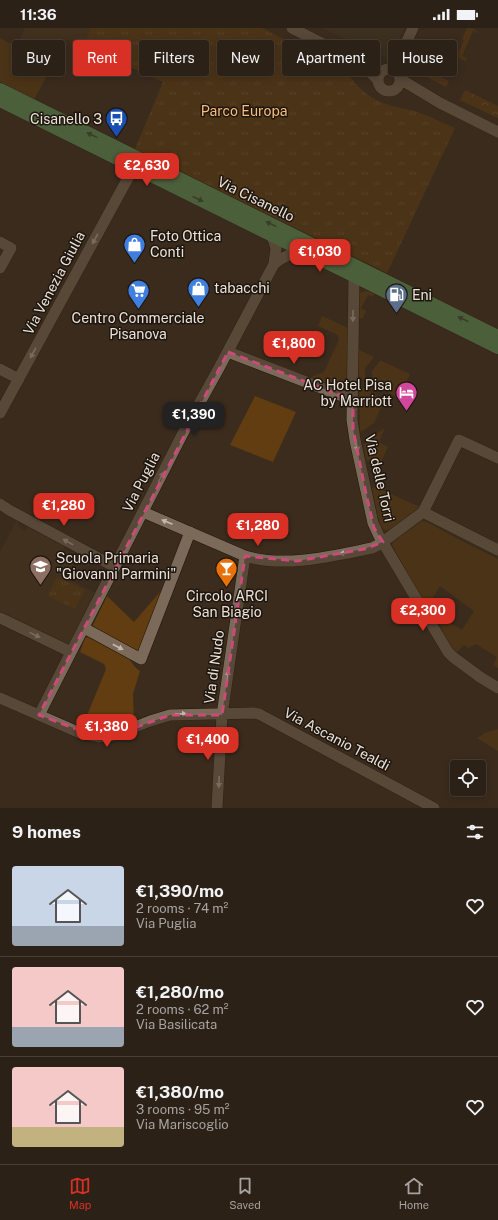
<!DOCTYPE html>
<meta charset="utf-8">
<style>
:root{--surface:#2c2116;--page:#382e23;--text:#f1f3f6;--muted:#a6a3a1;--line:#483e35;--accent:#d93025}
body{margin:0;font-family:"Public Sans",sans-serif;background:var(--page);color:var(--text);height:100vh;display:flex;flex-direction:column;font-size:15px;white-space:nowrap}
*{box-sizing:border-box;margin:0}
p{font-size:13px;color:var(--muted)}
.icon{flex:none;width:22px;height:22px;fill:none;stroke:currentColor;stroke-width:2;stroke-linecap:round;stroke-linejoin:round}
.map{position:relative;height:780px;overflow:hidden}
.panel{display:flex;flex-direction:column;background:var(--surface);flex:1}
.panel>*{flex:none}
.banner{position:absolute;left:12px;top:12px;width:474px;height:36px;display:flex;gap:8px}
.fabs{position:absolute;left:450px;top:732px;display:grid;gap:8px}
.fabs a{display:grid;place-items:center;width:36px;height:36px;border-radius:4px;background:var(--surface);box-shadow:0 2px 10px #0003,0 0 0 1px var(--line);font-size:20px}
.price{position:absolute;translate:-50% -34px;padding:0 9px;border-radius:8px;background:var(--accent);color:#fff;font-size:13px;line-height:26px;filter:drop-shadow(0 1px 2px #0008)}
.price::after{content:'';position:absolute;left:50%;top:24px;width:12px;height:9px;margin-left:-6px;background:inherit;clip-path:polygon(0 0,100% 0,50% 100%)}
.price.selected{background:#222;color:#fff}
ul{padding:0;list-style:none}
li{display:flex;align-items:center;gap:12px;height:100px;padding:0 12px}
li+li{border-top:1px solid var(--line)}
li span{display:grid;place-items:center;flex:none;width:112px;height:80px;border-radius:4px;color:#555}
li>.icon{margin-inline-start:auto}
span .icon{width:48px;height:48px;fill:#fffc;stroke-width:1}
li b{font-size:17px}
h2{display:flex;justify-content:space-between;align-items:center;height:48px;padding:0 12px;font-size:17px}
.pill{padding:0 14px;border-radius:4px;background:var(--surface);box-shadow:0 2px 10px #0003,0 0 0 1px var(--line);font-size:14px;line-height:36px}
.pill.selected{background:var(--accent);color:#fff}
.status{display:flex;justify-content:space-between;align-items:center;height:28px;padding:0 20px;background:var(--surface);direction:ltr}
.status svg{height:11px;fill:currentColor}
.tabs{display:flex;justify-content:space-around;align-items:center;height:56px;border-top:1px solid var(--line);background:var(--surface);font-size:11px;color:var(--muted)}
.tabs a{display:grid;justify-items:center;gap:2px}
.tabs .selected{color:var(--accent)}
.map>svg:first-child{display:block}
.commercial{fill:#3e3625}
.built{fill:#493520}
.green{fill:#613d11}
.forest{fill:url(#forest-crowns)}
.park{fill:url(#park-tufts)}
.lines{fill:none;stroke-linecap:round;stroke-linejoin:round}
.minor-casing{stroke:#221406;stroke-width:12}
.major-casing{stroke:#221406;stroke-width:13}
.minor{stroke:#7b6a59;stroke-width:11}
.major{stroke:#609d60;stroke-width:12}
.oneway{fill:#3b5333}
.oneway2{fill:#c4b8ac}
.marked{fill:none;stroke:#cc4a7a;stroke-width:3;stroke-dasharray:8 5;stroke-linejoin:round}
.labels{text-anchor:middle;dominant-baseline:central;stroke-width:3;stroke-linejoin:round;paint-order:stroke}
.park-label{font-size:14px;fill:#fcbd7b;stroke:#1d160f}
.poi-label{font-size:14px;fill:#ece2d8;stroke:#1d160f;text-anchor:start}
.street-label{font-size:14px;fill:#ece2d8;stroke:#1d160f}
</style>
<div class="status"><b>11:36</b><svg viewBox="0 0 49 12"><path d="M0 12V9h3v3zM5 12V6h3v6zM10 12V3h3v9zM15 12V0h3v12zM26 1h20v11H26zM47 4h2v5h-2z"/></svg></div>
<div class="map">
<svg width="498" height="780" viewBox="0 0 498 780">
<defs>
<pattern id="forest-crowns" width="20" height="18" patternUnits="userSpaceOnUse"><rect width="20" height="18" fill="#613d11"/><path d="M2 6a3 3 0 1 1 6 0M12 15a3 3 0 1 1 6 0" fill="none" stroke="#785933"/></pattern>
<pattern id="park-tufts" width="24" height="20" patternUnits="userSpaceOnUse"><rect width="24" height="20" fill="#613d11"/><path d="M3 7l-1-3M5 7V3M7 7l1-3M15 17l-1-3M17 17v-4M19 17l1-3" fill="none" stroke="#785933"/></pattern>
</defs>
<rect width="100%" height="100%" fill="#3b2c1d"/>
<path class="commercial" d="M322 0H404L390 29 388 30Z"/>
<path class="built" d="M25 0H91L83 18 66 11 53 36 16 19Z
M17 492 19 493 17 498 26 503 29 498 65 518 63 523 76 530 66 550 96 565 69 619 0 584V524Z"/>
<path class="green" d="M467 0H471L479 4 478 5 473 3 462 28 467 30 465 33 459 30 458 26 464 12 462 11Z
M0 10 52 38 34 72 0 54Z
M413 20 420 23C416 41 436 46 449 53L446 59 406 38V34Z
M368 263 374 265 373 269 368 267 361 280 366 283 363 290 358 291 359 267 361 264Z
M322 288 348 300V363L311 349 324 344 339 312 338 307 318 298Z
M359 322 374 329 365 340V352L359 349Z
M380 333H382L410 346 398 370 374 356 373 354 372 343Z
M362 360H364L384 373 374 395 361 404 360 401 359 363Z
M255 368 296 384 273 434 230 417Z
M385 400 379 413 380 415 388 419 381 434 366 432 364 417 371 409Z
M375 459 378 460 420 479 389 502H384L380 498 372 460Z
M422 493 427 494 456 510 498 531V640L493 637 497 629 476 616 468 620 464 617 456 625 452 621 432 584 462 602 474 583C462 575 452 566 440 558L428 577 424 575 392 517 393 514Z
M161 563 162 565 138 624 91 601 107 568 134 594Z
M88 609 129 631 135 639 140 643 133 666 134 696 109 705 81 702 106 641 104 636 80 624 85 610Z
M498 701V723L477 710 485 705Z"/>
<path class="forest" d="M465 62 498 78V90L460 72Z"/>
<path class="park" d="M91 0H262L346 43C359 63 373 73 396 79 403 81 410 81 417 84 430 88 442 95 455 100L387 245 135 121 163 54 83 18Z
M57 549 85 562 75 581 48 568Z"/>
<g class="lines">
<defs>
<path id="minor" d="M292 0 329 19 370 44 378 52
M378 52a11 11 0 1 1 22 0a11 11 0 1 1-22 0Z
M397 44 400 28 413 0
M400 51 440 75 498 104
M272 208 276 220 274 236C284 228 292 225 305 224
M0 214 11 220 0 240
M354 249 352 392 355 412 373 495 379 508 448 624 453 629 480 649 498 660
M228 324 353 372
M0 341 19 351
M0 385 134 139
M0 476 9 482 115 539
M143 484 245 528C285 540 332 528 372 520L380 516 423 484 498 522
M423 484 459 412 498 430
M0 590 71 624
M84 600 141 631 190 504
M0 670 80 705 98 709 115 707 150 693 170 687 253 685 259 686 434 780
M39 687 183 405 219 340 274 236
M217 780 222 687 245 528"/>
<path id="major" d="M0 61 498 308
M0 73 498 320"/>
</defs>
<use href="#minor" class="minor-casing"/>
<use href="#major" class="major-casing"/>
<use href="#minor" class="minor"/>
<use href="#major" class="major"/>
</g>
<defs><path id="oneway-solid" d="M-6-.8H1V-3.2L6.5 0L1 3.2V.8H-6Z"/></defs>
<g class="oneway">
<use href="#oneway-solid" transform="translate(92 107) rotate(-154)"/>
<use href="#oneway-solid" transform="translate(198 171) rotate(26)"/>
<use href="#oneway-solid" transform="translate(271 196) rotate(-154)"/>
<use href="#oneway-solid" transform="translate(463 291) rotate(-154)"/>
</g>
<g class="oneway2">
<use href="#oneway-solid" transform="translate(95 211) rotate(119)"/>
<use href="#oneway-solid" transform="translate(353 288) rotate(91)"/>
<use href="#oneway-solid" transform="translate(33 325) rotate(119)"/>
<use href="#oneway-solid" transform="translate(357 418) rotate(79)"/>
<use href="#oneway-solid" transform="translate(161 449) rotate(-63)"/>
<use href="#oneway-solid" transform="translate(167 494) rotate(-157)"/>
<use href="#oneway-solid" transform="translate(68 514) rotate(-151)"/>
<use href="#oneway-solid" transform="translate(345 525) rotate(170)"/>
<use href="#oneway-solid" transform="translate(35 607) rotate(26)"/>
<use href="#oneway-solid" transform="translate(118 619) rotate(28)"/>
<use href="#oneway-solid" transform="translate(228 648) rotate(-82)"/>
<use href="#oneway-solid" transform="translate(181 686) rotate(1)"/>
<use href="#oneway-solid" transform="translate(219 754) rotate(92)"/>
</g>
<path d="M0 0H498V780H0ZM228 324 353 372V401L365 461 374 500 383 514 364 521 297 533 245 528 222 687H170L115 707 98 709 39 687Z" fill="#3b2c1d" fill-opacity=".55" fill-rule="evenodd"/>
<path class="marked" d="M228 324 353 372V401L365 461 374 500 383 514 364 521 297 533 245 528 222 687H170L115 707 98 709 39 687Z"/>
<defs>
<symbol id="bus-pin" viewBox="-11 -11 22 30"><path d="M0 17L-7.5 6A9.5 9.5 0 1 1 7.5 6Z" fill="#1a4fb4" stroke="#1d160f"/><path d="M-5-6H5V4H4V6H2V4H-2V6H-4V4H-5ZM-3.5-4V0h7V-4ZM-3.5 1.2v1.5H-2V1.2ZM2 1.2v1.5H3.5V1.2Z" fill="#fff"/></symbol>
<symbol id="shop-pin" viewBox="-11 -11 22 30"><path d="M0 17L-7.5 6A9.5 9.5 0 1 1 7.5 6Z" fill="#3f7fe0" stroke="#1d160f"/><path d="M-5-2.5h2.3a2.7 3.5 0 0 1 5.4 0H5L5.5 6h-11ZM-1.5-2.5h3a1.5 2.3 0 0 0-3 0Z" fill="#fff"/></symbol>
<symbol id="supermarket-pin" viewBox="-11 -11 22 30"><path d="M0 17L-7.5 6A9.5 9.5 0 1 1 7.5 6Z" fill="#3f7fe0" stroke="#1d160f"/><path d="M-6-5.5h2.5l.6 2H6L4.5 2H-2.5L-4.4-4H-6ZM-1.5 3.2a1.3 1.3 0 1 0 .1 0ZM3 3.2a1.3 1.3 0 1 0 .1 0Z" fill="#fff"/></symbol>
<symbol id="fuel-pin" viewBox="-11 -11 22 30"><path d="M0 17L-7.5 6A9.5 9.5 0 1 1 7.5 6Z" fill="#5c6f8a" stroke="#1d160f"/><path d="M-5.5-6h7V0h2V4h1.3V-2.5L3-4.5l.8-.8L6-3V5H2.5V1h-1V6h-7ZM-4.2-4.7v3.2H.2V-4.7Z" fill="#fff"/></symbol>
<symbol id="hotel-pin" viewBox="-11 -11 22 30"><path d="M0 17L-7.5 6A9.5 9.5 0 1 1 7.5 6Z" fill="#d1479c" stroke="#1d160f"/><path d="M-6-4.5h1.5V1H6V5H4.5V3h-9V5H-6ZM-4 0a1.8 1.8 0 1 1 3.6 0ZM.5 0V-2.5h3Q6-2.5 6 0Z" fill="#fff"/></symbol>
<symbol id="school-pin" viewBox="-11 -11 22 30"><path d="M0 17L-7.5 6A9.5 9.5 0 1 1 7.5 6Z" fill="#8d6e63" stroke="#1d160f"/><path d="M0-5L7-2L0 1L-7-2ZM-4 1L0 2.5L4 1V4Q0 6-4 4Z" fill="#fff"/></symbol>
<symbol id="bar-pin" viewBox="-11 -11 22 30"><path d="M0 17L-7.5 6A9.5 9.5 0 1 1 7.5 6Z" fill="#e8710a" stroke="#1d160f"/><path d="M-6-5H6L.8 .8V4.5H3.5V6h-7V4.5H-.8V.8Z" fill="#fff"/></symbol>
</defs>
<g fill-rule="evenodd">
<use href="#bus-pin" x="104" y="78" width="25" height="34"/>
<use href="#shop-pin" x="122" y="204" width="25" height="34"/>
<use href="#shop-pin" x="186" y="248" width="25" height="34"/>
<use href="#supermarket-pin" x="126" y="250" width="25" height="34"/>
<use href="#fuel-pin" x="384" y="254" width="25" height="34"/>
<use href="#hotel-pin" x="394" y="352" width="25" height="34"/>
<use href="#school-pin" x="28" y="526" width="25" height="34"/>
<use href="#bar-pin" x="214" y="528" width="25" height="34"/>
</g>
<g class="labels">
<g class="park-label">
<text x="244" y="83">Parco Europa</text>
</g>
<g class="poi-label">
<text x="102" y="91" text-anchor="end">Cisanello 3</text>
<text x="150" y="208">Foto Ottica<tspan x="150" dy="16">Conti</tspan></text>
<text x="214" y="260">tabacchi</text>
<text x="412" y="267">Eni</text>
<text x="138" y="290" text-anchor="middle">Centro Commerciale<tspan x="138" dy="16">Pisanova</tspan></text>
<text x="392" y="357" text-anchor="end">AC Hotel Pisa<tspan x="392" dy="16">by Marriott</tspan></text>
<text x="56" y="530">Scuola Primaria<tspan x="56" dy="16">"Giovanni Parmini"</tspan></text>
<text x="227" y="568" text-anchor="middle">Circolo ARCI<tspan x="227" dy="16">San Biagio</tspan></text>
</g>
<g class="street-label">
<text transform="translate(256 171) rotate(26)">Via Cisanello</text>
<text transform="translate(54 255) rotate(-62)">Via Venezia Giulia</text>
<text transform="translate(380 450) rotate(77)">Via delle Torri</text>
<text transform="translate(141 454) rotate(-63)">Via Puglia</text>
<text transform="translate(214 639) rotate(-82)">Via di Nudo</text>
<text transform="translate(337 711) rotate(28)">Via Ascanio Tealdi</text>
</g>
</g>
</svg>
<div class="fabs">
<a><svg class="icon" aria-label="locate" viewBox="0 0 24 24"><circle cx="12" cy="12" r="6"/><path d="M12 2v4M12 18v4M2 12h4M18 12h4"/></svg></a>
</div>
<b class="price" style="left:147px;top:159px">€2,630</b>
<b class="price" style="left:320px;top:245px">€1,030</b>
<b class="price" style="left:294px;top:337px">€1,800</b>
<b class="price selected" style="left:194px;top:408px">€1,390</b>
<b class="price" style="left:64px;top:499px">€1,280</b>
<b class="price" style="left:258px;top:519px">€1,280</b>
<b class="price" style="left:423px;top:604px">€2,300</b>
<b class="price" style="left:107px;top:720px">€1,380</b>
<b class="price" style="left:208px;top:733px">€1,400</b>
<div class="banner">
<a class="pill">Buy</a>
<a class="pill selected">Rent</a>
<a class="pill">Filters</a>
<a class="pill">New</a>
<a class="pill">Apartment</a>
<a class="pill">House</a>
</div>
</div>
<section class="panel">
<h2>9 homes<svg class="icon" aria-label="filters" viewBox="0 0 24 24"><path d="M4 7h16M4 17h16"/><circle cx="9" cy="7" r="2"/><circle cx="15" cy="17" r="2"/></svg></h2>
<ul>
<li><span style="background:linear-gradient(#c9d6e8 75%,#9aa5b1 0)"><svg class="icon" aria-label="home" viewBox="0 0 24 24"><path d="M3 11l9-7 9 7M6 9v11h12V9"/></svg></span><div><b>€1,390/mo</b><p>2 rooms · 74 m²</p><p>Via Puglia</p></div><svg class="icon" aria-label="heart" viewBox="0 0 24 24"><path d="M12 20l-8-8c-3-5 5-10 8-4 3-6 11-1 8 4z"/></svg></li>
<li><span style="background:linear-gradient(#f6c9c9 75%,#9aa5b1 0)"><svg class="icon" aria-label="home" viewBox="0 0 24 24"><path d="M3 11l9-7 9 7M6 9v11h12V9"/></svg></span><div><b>€1,280/mo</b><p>2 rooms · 62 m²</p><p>Via Basilicata</p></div><svg class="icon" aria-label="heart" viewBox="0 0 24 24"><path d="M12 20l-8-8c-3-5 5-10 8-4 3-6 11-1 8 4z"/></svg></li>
<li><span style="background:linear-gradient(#f6c9c9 75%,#c2b280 0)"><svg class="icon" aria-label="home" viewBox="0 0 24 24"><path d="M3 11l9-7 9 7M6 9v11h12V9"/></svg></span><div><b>€1,380/mo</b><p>3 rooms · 95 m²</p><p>Via Mariscoglio</p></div><svg class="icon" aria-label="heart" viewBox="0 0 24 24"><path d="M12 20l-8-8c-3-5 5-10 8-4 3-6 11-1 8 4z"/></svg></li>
</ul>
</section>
<nav class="tabs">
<a class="selected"><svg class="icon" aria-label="map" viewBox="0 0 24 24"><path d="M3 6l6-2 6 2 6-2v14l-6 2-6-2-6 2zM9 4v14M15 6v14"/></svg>Map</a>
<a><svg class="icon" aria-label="saved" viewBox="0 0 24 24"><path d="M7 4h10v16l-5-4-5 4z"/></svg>Saved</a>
<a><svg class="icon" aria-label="home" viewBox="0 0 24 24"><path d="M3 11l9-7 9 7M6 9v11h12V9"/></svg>Home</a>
</nav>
